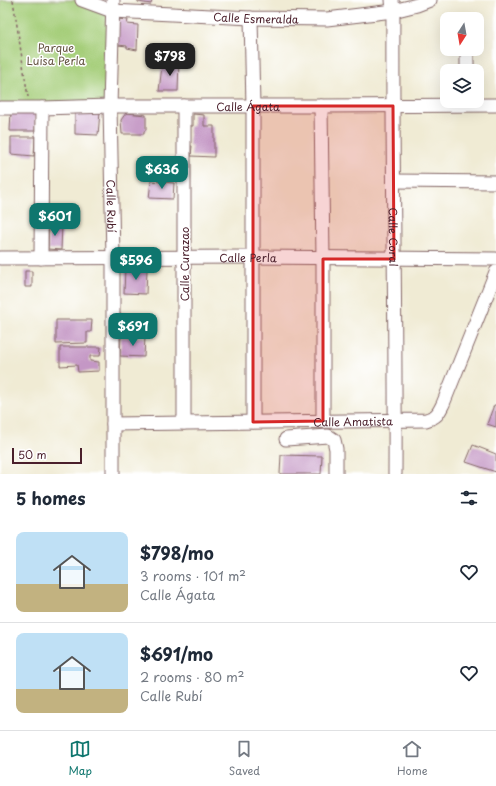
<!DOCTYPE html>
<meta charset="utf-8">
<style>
:root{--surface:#fff;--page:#f2f2f3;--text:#1f2937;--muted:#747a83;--line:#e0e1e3;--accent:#0f766e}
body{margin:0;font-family:"Playpen Sans",sans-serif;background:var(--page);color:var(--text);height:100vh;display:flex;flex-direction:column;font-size:15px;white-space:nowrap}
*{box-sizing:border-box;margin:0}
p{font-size:13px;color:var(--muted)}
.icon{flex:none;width:22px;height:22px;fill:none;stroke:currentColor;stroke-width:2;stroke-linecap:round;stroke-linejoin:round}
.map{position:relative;height:474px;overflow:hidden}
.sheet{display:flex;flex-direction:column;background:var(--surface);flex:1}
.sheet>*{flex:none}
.needle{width:26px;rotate:191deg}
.tools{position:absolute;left:440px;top:12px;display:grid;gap:8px}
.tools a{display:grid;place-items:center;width:44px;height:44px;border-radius:8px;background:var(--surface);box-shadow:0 4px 16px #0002;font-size:20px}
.scale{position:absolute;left:12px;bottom:10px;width:70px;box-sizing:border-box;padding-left:4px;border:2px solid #4a1f2b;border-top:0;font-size:11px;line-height:14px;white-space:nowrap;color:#4a1f2b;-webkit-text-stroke:3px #fff;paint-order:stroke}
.price{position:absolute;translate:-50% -34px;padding:0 9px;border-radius:8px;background:var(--accent);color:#fff;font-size:13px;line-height:26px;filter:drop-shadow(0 1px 2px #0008)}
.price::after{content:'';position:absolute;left:50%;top:24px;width:12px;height:9px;margin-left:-6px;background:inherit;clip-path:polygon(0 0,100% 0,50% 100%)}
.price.on{background:#222;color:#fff}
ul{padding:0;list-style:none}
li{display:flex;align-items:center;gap:12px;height:100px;padding:0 16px}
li+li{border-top:1px solid var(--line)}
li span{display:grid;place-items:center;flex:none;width:112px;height:80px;border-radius:8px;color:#555}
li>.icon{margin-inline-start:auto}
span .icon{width:48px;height:48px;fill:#fffc;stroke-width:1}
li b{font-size:17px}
h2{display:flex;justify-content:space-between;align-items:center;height:48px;padding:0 16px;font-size:17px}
.tabs{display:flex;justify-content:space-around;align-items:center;height:56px;border-top:1px solid var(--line);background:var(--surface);font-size:11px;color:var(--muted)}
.tabs a{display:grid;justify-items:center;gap:2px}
.tabs .on{color:var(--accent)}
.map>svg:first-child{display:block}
.green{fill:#a5ce79;stroke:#787652}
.building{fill:#c497c5}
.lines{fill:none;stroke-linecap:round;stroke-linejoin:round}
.minor-casing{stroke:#846666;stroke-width:15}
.path{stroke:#846666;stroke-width:1.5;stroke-dasharray:3 3;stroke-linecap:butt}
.minor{stroke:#fff;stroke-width:13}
.marked{fill:#d62828;fill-opacity:0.2;stroke:#d62828;stroke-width:3;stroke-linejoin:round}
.labels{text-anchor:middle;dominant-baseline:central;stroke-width:3;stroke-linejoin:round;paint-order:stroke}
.street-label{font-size:11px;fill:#4a1f2b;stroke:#fff}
.park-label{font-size:11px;fill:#655442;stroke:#fff}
</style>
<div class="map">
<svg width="496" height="474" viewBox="0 0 496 474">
<rect width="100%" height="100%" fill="#fff"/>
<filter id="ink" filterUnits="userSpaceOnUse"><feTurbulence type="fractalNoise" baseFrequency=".025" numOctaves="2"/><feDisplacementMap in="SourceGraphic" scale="8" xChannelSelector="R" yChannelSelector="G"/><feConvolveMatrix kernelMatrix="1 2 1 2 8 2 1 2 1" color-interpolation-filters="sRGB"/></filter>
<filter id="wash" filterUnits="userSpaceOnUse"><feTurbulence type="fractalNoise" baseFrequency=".012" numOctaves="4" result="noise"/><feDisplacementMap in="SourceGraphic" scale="16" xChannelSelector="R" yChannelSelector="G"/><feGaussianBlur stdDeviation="0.9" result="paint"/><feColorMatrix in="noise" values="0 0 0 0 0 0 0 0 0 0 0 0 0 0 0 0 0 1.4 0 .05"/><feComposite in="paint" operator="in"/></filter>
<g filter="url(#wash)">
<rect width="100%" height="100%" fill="#f0ebd4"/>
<path class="green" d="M0 0H82L112 11 110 106 0 107Z"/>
<g id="blocks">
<path class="building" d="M138 0H152L151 4 138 2Z
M118 19 128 20 127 24 138 25 137 50 127 48V46L118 45Z
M168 60H179L178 91H159L162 66 168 65Z
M11 111H36L35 131H10Z
M75 111 100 112 98 135 75 134Z
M126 113 146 115V130L144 131V134H122L121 120Z
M193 114 204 115V126H214V157L191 156 192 146H189L190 126H193Z
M11 137H35L34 156 11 154Z
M154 159 174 161 173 168 171 169 170 174H175V178H154Z
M151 181 174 183 173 199 149 198Z
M49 224H62L61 250 48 249Z
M125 268 147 269 146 294 124 293Z
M25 271H32V287H25Z
M120 314 146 316 145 334H119Z
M56 320H92L91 332H87V343L56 344Z
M121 337H145L144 357 120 356Z
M60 347H101L100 356H90V361L99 362V371L78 372 77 365 60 366Z
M494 405H496V427L487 424Z
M473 445 496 454V472L466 462Z
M281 455 322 456 321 474H280Z"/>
</g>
</g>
<g filter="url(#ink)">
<use href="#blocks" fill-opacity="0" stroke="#846666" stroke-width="1"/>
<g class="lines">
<defs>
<g id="minor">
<path id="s1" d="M82 0 112 11 251 18 327 19 393 11 417 5 430 0"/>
<path id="s2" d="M113 0 110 106 113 258V474"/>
<path id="s3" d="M392 0 393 11C392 165 396 320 395 474"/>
<path d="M251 18 253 106V422"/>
<path d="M467 71V49"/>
<path d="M184 106V423"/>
<path d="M321 106 323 259V421"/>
<path id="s4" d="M0 108H42L110 106H321L496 105"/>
<path d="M394 181 496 182"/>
<path id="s5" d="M0 258 253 257 496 259"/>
<path d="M41 258 42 108"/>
<path id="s6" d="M113 424 426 420C437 417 438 414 443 404L496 272"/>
<path d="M286 439 328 436 334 440 336 449V474"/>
</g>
</defs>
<use href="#minor" class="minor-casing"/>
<path class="path" d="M13 0 28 97"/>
<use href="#minor" class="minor"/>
</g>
</g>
<path class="marked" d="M253 106H393L394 259H323V421L253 422Z"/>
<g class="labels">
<g class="street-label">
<text stroke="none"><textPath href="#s1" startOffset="176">Calle Esmeralda</textPath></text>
<text stroke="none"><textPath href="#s4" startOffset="248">Calle Ágata</textPath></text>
<text stroke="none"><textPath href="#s2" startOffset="206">Calle Rubí</textPath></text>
<text stroke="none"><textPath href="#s3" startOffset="237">Calle Coral</textPath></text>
<text stroke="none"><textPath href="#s5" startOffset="248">Calle Perla</textPath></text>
<text transform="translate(184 264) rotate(-90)">Calle Curazao</text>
<text stroke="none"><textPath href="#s6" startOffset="240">Calle Amatista</textPath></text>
</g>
<g class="park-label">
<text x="56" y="47">Parque<tspan x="56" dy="13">Luisa Perla</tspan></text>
</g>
</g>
</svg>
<div class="tools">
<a><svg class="needle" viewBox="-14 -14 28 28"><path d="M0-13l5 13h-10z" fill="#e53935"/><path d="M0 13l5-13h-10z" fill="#747a83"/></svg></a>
<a><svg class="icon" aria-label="layers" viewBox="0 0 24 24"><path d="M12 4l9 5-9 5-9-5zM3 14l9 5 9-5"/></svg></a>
</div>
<div class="scale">50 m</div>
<b class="price on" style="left:170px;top:77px">$798</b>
<b class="price" style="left:162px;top:190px">$636</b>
<b class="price" style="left:55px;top:237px">$601</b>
<b class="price" style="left:136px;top:281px">$596</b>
<b class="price" style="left:133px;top:347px">$691</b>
</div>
<section class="sheet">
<h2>5 homes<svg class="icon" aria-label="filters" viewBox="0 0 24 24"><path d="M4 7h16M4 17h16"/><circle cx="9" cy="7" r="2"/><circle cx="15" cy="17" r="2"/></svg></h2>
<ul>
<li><span style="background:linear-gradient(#bfe0f5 65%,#c2b280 0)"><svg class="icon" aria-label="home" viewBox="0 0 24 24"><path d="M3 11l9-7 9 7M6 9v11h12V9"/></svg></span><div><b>$798/mo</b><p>3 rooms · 101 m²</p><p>Calle Ágata</p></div><svg class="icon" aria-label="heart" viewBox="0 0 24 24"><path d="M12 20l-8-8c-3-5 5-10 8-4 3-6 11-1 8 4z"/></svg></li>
<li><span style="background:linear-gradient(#bfe0f5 70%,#c2b280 0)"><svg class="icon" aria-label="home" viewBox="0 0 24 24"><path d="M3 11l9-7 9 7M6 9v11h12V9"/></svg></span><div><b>$691/mo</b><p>2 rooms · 80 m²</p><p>Calle Rubí</p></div><svg class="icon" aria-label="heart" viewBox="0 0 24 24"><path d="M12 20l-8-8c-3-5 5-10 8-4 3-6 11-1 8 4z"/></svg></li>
</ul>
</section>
<nav class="tabs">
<a class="on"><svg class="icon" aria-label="map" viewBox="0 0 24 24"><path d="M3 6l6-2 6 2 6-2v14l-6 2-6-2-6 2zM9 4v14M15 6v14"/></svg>Map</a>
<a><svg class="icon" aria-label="saved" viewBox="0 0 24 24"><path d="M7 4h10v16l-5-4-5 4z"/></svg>Saved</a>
<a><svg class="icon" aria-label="home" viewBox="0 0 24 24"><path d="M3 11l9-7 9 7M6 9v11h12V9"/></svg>Home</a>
</nav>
